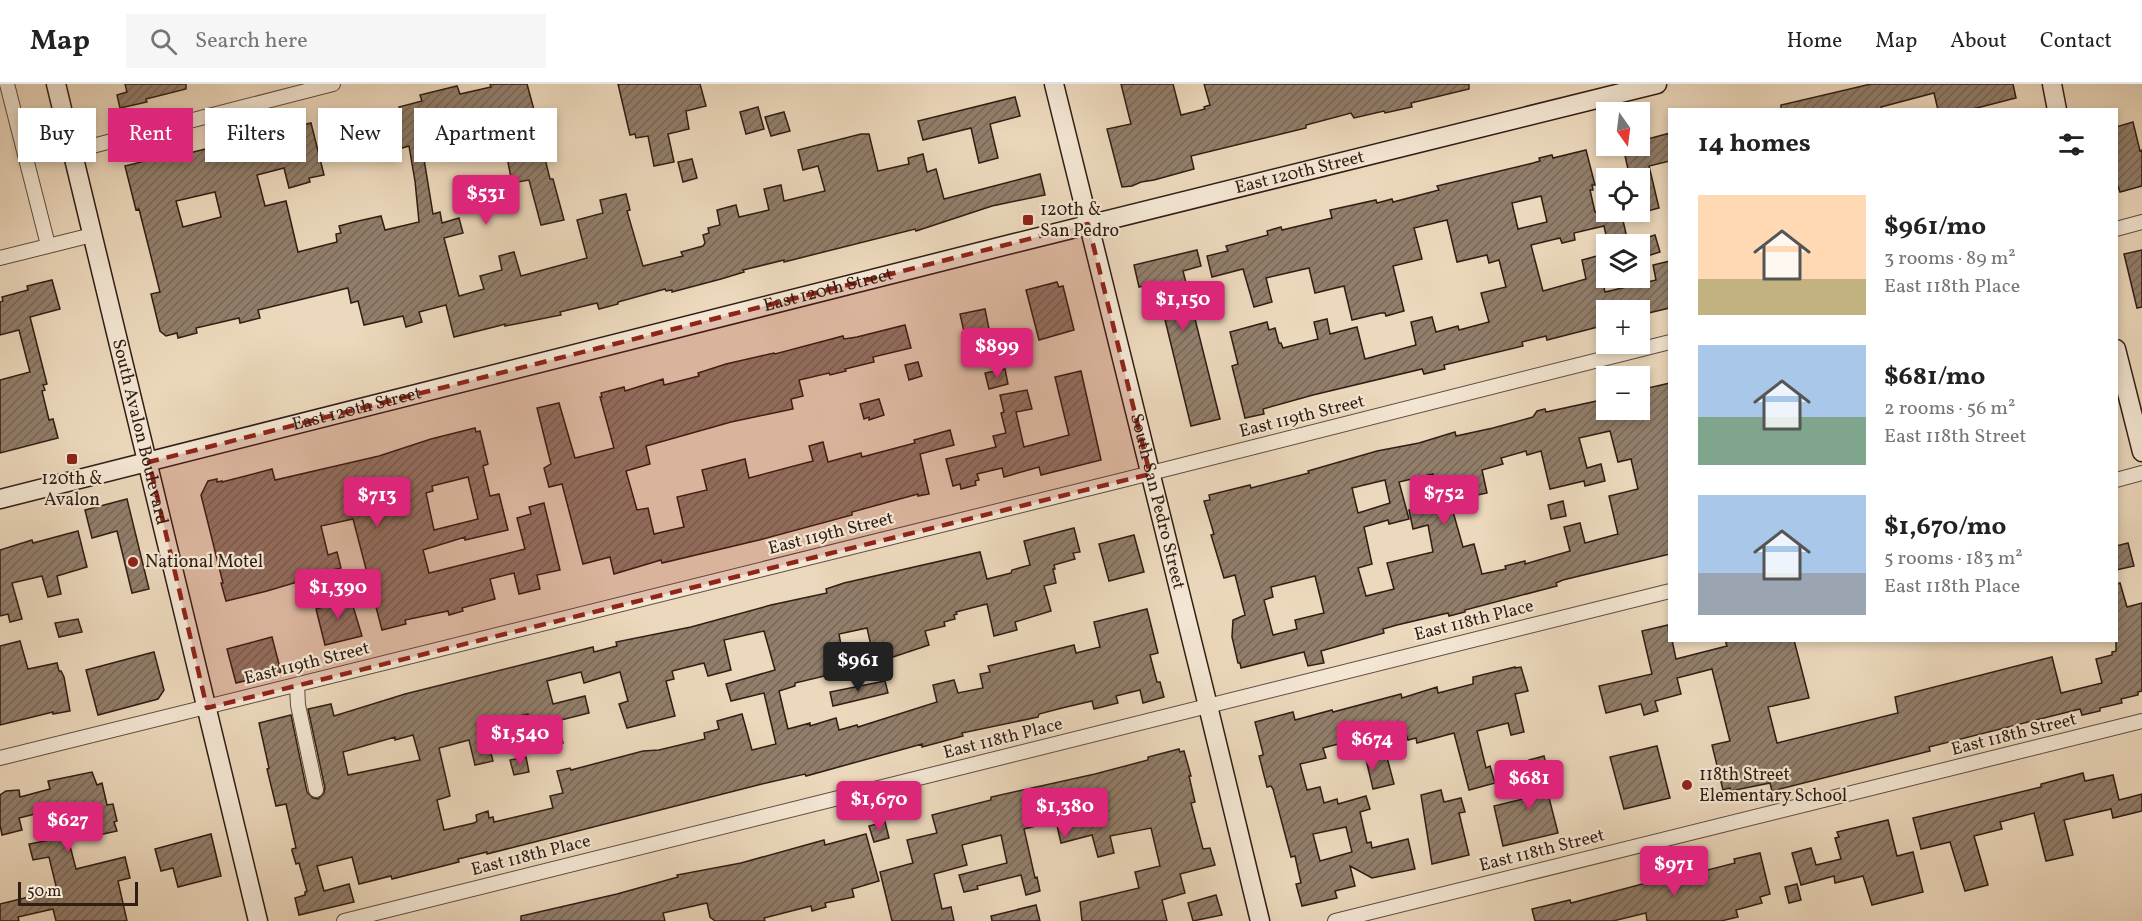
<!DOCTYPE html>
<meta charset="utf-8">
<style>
:root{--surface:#fff;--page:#f6f6f6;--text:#222;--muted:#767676;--line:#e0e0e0;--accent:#db2777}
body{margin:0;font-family:Vollkorn,serif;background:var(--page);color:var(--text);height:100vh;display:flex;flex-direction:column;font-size:22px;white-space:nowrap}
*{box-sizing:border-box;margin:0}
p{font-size:20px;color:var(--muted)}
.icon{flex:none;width:33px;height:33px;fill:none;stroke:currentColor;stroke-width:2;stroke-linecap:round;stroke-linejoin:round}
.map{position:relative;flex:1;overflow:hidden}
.panel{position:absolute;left:1668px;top:24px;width:450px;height:534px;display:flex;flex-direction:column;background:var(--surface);border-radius:0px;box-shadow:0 3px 9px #0003}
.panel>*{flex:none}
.guide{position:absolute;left:18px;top:24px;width:570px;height:54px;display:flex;gap:12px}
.needle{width:39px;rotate:166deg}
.tools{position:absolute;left:1596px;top:18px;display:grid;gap:12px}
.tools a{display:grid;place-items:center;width:54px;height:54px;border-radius:0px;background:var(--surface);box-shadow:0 3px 9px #0003;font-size:30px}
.scale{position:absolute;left:18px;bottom:15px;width:120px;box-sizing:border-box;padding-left:6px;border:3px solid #301d13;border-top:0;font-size:16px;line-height:21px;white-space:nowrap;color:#301d13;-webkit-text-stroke:4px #f3e6d3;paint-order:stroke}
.price{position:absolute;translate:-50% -51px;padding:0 14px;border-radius:6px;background:var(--accent);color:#fff;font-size:20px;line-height:39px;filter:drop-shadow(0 2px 3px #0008)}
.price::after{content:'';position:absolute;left:50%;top:36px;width:18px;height:14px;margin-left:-9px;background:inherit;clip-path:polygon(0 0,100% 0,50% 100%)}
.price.current{background:#222;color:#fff}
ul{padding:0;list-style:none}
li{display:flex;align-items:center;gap:18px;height:150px;padding:0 30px}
li span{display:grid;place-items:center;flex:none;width:168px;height:120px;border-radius:0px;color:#555}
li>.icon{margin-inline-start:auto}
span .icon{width:72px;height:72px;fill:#fffc;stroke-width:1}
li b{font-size:26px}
h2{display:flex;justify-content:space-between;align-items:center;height:72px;padding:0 30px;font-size:26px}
.pill{padding:0 21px;border-radius:0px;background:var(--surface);box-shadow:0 3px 9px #0003;font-size:21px;line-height:54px}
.pill.current{background:var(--accent);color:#fff}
header{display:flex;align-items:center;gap:36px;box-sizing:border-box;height:84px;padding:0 30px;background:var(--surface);border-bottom:2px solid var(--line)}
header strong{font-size:28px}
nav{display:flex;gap:33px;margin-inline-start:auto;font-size:21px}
.search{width:420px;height:54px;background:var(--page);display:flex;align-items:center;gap:15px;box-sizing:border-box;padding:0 21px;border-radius:0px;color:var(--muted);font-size:22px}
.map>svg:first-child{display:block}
.building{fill:url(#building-hatch);stroke:#301d13;stroke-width:1.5;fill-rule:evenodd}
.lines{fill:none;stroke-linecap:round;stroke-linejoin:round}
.street-casing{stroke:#5f4c3d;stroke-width:16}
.secondary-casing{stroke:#301d13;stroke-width:21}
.street{stroke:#f3e6d3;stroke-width:14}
.secondary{stroke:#f3e6d3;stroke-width:18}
.marked{fill:#8f2418;fill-opacity:0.2;stroke:#8f2418;stroke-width:4.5;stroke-dasharray:12 8;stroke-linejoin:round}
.poi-dot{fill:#8f2418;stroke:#f3e6d3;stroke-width:2}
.labels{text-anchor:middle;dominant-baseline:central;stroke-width:4.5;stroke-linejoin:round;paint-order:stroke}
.street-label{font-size:18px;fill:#301d13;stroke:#f3e6d3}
.poi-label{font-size:18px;fill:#301d13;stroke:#f3e6d3;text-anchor:start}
</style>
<header>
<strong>Map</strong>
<div class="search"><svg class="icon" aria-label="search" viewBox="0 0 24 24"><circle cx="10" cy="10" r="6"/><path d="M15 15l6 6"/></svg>Search here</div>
<nav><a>Home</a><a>Map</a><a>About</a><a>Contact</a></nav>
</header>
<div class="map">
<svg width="2142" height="837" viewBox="0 0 2142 837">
<defs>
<pattern id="building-hatch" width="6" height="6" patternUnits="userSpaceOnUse" patternTransform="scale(1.5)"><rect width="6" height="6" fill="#927e6b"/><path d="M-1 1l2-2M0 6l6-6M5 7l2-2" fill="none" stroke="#786757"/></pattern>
</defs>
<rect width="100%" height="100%" fill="#ecd8bc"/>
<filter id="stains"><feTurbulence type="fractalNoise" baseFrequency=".00333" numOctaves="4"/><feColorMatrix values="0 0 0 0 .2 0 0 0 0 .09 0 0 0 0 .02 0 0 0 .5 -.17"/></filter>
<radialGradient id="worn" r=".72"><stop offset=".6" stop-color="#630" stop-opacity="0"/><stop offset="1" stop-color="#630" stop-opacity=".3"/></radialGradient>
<path class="building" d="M125 0H186V5L146 15 147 18 120 24 117 11 127 8Z
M490 0H527L546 70 544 71 550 95H553L564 136 541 141 529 96 512 99 506 68 478 75 477 70 460 74 456 59 425 68 426 73 424 75 433 130 440 128 442 139 459 134 463 149 444 154 459 212 484 205 480 192 502 186 499 172 514 168 521 192 587 174 577 136 603 129 600 116 626 110 630 126 627 127 643 182 683 172 681 168 703 162 705 159 703 151 709 149 708 144 720 141 717 126 736 121 739 133 769 126 764 105 781 101 784 117 825 107 818 82 803 86 798 66 861 50H869L878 87 909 80 908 74 923 70 927 88 936 85 944 115 1040 90 1045 111 992 122 916 147 915 145 784 178V176L743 186 744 188 721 195 672 208V206L666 207 665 205 618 218V220L599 225 597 219 560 228 561 231 505 242V240L498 242 454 253 446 221 419 228 422 238 406 243 403 232 364 241 358 217 351 219 348 204 258 226 260 234 240 239 239 234 196 244 197 249 178 254 177 249 166 252 160 247 151 210 160 208 139 125 136 126 125 82 165 72V75L311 39 324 91 309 94 310 98 289 104 284 84 257 91 265 122 286 117 298 168 337 158 336 150 341 149 339 142 354 138 381 132 385 146 419 138 415 97 409 62 402 64 392 34 401 32 399 23 422 17 420 11 457 2 460 10 491 3ZM215 108 221 133 183 143 176 117Z
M618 0H700L706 22 686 27 689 45 668 50 674 78 654 82 648 52 636 54 635 50 630 51Z
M1121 0H1173L1181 31 1205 25 1204 23 1210 21 1204 0H1469V5L1411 19 1412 23 1385 29 1384 27 1354 34 1351 29 1306 41V44L1191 72 1194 85 1154 96 1141 98 1132 102 1122 103 1107 45 1131 40Z
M1871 0H2013L2016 14 1969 26H1938L1934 9 1881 23 1882 26H1781V21Z
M1015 13 1020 32 990 40 998 74 979 79 971 44 923 56 918 37Z
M758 23 764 45 746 50 740 28Z
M784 28 790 47 771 52 765 33Z
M2133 38 2140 67 2142 66V102L2120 108 2116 97V43Z
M1670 49V77L1649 82 1659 124 1640 129V87L1632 89 1631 85H1628L1623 63 1640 62V57Z
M1586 66 1595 101H1592L1593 106H1590L1595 128H1621L1628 158 1608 160 1604 142 1574 149 1575 156 1562 159 1560 154 1531 161 1543 207 1586 195 1582 176 1597 172 1605 208 1656 196 1653 181 1670 177V224L1640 231V226H1606V241L1547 256 1546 252 1522 258 1523 262 1444 281 1445 285 1424 290 1422 285 1313 311 1263 325 1264 330 1245 334 1232 282 1238 280 1230 248 1267 238 1269 246 1275 244 1279 259H1281L1283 264 1318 255 1314 238 1327 235 1330 250 1357 243 1365 275 1416 261 1411 238 1432 233 1436 248 1458 242 1459 246 1489 238 1481 209 1506 203 1499 176 1489 179 1487 171 1457 178 1447 136 1414 144 1422 175 1393 182 1404 227 1386 232 1385 229H1381L1352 236 1344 202 1315 209 1309 184 1266 194 1272 218 1254 223 1243 185 1212 193 1207 172 1228 167 1226 162 1268 151 1267 147 1281 143 1282 146 1332 134 1330 126 1376 116 1377 119 1392 115 1393 118 1439 106 1437 102 1533 79 1540 77 1539 74 1552 71 1553 74ZM1541 112 1547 138 1518 145 1512 119Z
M692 75 697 94 683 98 678 78Z
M478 97 482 112 467 116 464 101Z
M1655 151 1660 168 1644 173 1640 156Z
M1197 166 1201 182 1183 187 1220 335 1191 342 1156 199 1139 203 1134 181Z
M2142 166V223L2137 224 2124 170Z
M52 196 60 225 30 233 47 300 43 301 45 306 42 307 49 336 53 335 58 354 0 369V296L30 288 19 246 0 251V218L3 217 2 213 28 206 27 202Z
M1057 198 1059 203 1063 202 1074 246 1039 256 1026 206Z
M985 225 989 245 965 252 960 230Z
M905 241 911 264 873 273 874 278 845 285 846 287 830 291 829 289 799 296 803 312 791 315 793 325 731 338 646 362 650 380 626 387 637 426 648 424 654 450 684 443 677 413 707 406 702 386 745 375 749 394 813 377 809 362 823 358 828 378 861 369 862 373 915 359 914 356 950 346 954 361 920 370 929 410 918 412V410L852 428V431L759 456 662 479 661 476 614 490 610 473 583 480 562 400 549 403 544 384 551 380 537 324 559 319 575 374 614 364 600 313H602L601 309 624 303 625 307 663 295 664 301 699 292 698 289 726 280 774 269 775 270 843 252 844 255 857 253Z
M918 278 922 292 909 296 905 281Z
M1005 285 1008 300 989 305 985 289Z
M1081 287 1101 376 1041 391 1039 383 1004 393 1002 384 977 390 979 396 975 397 976 401 961 405 960 400 953 402 946 375 996 363 993 352 1006 349 1001 329 1004 328 1000 311 1027 306 1032 325 1016 328 1024 363 1069 351 1055 293Z
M1670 299V470L1563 496 1556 499 1557 502 1465 526V528L1449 532 1448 529 1397 541 1383 545 1384 549 1321 567 1324 579 1308 582 1304 568 1241 584 1240 579H1238L1232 553 1233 536 1245 531 1235 491 1224 494 1211 451 1214 450 1204 417 1210 416 1209 411 1250 401 1251 404 1309 389 1308 387 1377 367 1419 359 1455 348 1456 352 1493 344 1533 333 1537 327 1545 325 1546 328 1606 315V326H1640V310L1649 308 1648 304ZM1610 347 1618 378 1631 375 1638 405 1609 412 1618 450 1585 459 1580 439 1564 443 1570 467 1525 480V477L1505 482 1506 485 1482 490 1474 460 1463 463 1450 417 1487 409 1482 386 1503 380 1501 374 1526 367 1527 371 1541 367 1550 405 1584 397 1585 402 1605 397 1601 380 1587 384 1579 354ZM1433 390 1442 418 1409 426 1413 445 1428 441 1433 468 1387 479 1394 505 1366 512 1358 484 1372 480 1364 443 1388 436 1389 440 1409 435 1399 398ZM1385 396 1390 419 1358 429 1352 404ZM1315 492 1324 529 1295 536 1297 545 1273 551 1264 516 1273 513 1271 503Z
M879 315 884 331 869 336V333L864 335 860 320Z
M475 344 476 348 480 347 488 380 483 382 490 412 499 410 508 446 465 456V453L423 466 429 489 525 465 517 434 531 430 529 423 544 419 560 486 537 491 540 505 519 510 514 489 490 495 495 515 462 524 463 527 449 531 448 527 405 536 406 540 382 546 353 435 321 442 328 471 337 468 341 484 303 493 304 496 267 507 226 517 221 499H223L201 411 208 397 217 395V398L222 397V398L272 385 275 396 379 372 431 355ZM468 393 478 435 434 446 426 409 433 407 432 402Z
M127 415 149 505 132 509 117 447 92 454 85 426Z
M1563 417 1566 432 1551 435 1548 421Z
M1074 444 1080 468 1073 469 1075 475 1054 481 1055 485H1053L1056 499 1044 502 1051 527 1015 538 1017 546 994 552 987 520 956 528 957 530 954 531 955 535 944 538 945 542 925 547 929 561 875 579 867 544 839 550 842 567 828 570 833 590 795 599V602L779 607 788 645 810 639V642L836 634 839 646 857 641 858 643 937 618 933 601 954 596 958 609 983 604 980 590 990 588 988 582 1074 561 1076 569 1100 563 1094 538 1147 525 1158 569 1150 571 1157 598H1160L1164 613 1143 619 1140 606 1116 612 1118 619 1094 625 1092 617 1062 624 1039 630 1038 633 962 649 963 652 922 663V660L806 692 805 690 758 701 487 770V768L458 775 459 778 392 795 391 792 359 800 352 773 317 782 324 807 349 800 354 818 299 831 295 814 305 811V808L307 807 299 779 296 780 292 767V765L296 764 286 720 276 722 267 685 269 684 259 639 291 631 307 708 313 714 318 715 324 709 325 704 308 625 331 620 334 632 405 610 593 563 594 568 617 562 616 558 691 543 771 521 827 509 826 505 844 499 980 468 987 495 1011 489 1012 486 1030 481 1024 457ZM764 547 775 586 726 600 731 617 764 609 776 660 752 666 742 630 717 637 719 645 704 649 705 655 659 666 643 667 571 686 570 684 557 687 563 709 550 712 553 724 494 738 493 733 489 734 488 727 476 731 477 737 474 739 444 746 437 716 450 712 439 664 469 656 475 681 493 677 486 651 490 650 488 640 528 630 530 638 542 635 550 663 563 659 557 637 589 629 585 612 553 620 547 597 581 588 584 599 620 588 628 617 619 620 627 644 675 632 666 597 674 595 672 587 704 579 708 592 731 586 724 556ZM413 651 420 676 348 691 343 668 395 653V656Z
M78 447 87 483 57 492 61 510 48 513 42 492 12 499 22 535 10 538 8 530 0 532V466L32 456 33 459Z
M1134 451 1144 488 1109 497 1099 460Z
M2128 459 2134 482 2116 486V462Z
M2120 499 2127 523 2142 519V607L2138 608V611L2121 615 2122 619 2100 624V627L2082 631 2080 625 1929 663 1930 667 1772 707 1770 699 1731 707 1730 704 1723 706 1712 661 1730 657 1712 585 1677 594 1681 610 1655 617 1658 627 1644 631 1641 620 1606 629 1599 602 1652 590 1642 547 1668 541 1670 556H1672L1676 575 1727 562 1725 556H1794L1809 614 1768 623 1777 659 1898 629 1895 613 2052 573 2061 609 2102 599 2096 575 2112 571V568L2116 567V500Z
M349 509 362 552 325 561 316 525 320 524 319 517Z
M78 535 82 548 59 553 55 539Z
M272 553 281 588 236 599 227 565Z
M20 557 28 585 57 579 59 587H61L64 593 70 627 53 630V628L0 641V562Z
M154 568 164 606 158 615 98 631 86 586Z
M1515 583V584L1521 583 1528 607 1515 610 1524 648 1511 651 1508 639 1477 647 1486 684 1490 682 1495 699 1469 706 1454 649 1417 659 1416 654 1408 656 1403 641 1380 647 1394 700 1373 705 1361 654 1323 664 1326 674 1300 680 1307 706 1320 703 1324 719 1337 715 1338 720 1366 712 1370 725 1360 728 1367 759 1371 758 1372 764 1408 755 1415 785 1372 794 1350 782 1355 802 1335 807 1337 814 1302 822 1296 800 1301 799 1295 772 1291 773 1273 705 1271 702 1267 703 1259 672 1263 671V669L1255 638 1293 628 1295 636 1332 626 1333 628 1401 610 1402 614 1437 603 1438 609 1473 600V593ZM1346 743 1352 768 1320 777 1313 750Z
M885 597 888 609 833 622 830 608Z
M1657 662 1670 714 1624 725 1610 673Z
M1179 665 1180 668 1184 667 1191 692H1189L1195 718 1191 719 1203 765 1210 764 1215 781 1180 790 1185 809 1162 816 1167 837H1082L1080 818 1139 804 1135 788 1160 782 1151 744 1110 752 1114 769 1098 773 1092 751 1061 759 1056 737 1024 745 1035 794 1037 793 1040 807 1026 811 1021 791 977 802 978 805 964 808 959 791 1007 779 1001 751 962 761 967 781 934 790 942 825 951 823 954 837H892L880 788 913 779 907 756 937 749 932 731 991 716V713L1095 690 1148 676V673Z
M1544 672 1552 705 1547 706 1558 749 1503 762 1494 722 1527 714 1526 709 1534 707 1533 705 1536 704 1529 676Z
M526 673 529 688 514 691 510 676Z
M92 688 97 701 102 699 107 721 113 720 117 737 114 738 117 747 94 752 87 725 62 731 76 785 125 773 130 794 118 797 127 837H56L53 825 18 833 19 837H0V820L57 806 49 773 33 776 29 760 50 756 43 728 19 734 22 746 2 751 0 741V711L6 707 19 706 20 713 50 705 48 697Z
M2083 689 2085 697 2113 691 2119 716 2142 710V727L2113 734 2111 725 2064 736 2073 771 2046 777 2034 729 2000 738 2002 745 1974 752 1988 801 1965 807 1950 758 1921 765 1913 734 2041 703V700Z
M1441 706 1444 718 1461 714 1465 728 1459 729 1469 771 1432 780 1421 711Z
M1888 736 1897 772 1913 768 1923 808 1872 821 1863 792 1835 799 1834 792 1801 801 1792 769 1811 764 1816 781 1841 775 1835 754 1839 753 1837 748Z
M885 738 889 754 874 758 869 742Z
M211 750 221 792 178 803 173 784 161 787 155 765Z
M866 750 879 797 852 805 854 813 825 819 826 823 812 827 811 822 764 834 765 837H715L710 833 707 819 663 829 665 837H521V832L617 810 678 793 677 791 741 779 824 756 825 761Z
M1760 769 1770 810 1760 813 1762 819 1736 826 1738 833 1721 837H1647L1646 829 1613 837H1535L1532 825 1570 816 1571 819 1661 795 1700 788 1735 779 1734 775Z
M1797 800 1801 816 1789 819 1785 803Z
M1216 811 1222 831 1193 837 1188 819Z
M1036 821 1040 837H992L991 832Z"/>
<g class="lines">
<defs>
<path id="street" d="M7 0 48 161
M73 67 333 0
M2116 145 2142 138
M0 174 92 151
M2116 396 2142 389
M297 601 298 621 316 706
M0 674 1123 396 1670 258
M344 837 1670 507
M1335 837 2142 637"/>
<g id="secondary">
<path id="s1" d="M56 0 258 837"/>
<path id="s2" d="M1054 0 1208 622 1260 837"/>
<path d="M2052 0 2057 26"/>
<path d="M2116 265 2142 368"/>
<path id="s3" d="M0 415 1015 159 1657 0"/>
</g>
</defs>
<use href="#street" class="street-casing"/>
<use href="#secondary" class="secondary-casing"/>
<use href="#street" class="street"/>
<use href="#secondary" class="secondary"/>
</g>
<path class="marked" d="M1088 140 1150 390 207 624 149 378Z"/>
<g class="poi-dot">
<rect x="1022" y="130" width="12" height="12" rx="3"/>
<rect x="66" y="369" width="12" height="12" rx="3"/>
<circle cx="133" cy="478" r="6"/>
<circle cx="1687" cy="701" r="6"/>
</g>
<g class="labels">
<g class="street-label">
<text stroke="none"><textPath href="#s3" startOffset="1340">East 120th Street</textPath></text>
<text stroke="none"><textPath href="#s3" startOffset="854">East 120th Street</textPath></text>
<text stroke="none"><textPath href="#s3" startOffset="368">East 120th Street</textPath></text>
<text transform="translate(1302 333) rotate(-14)">East 119th Street</text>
<text stroke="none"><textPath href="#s1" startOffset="358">South Avalon Boulevard</textPath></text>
<text stroke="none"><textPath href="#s2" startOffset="430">South San Pedro Street</textPath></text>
<text transform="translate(831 450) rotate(-14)">East 119th Street</text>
<text transform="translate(1474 537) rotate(-14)">East 118th Place</text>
<text transform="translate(307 580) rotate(-14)">East 119th Street</text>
<text transform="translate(2014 651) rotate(-14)">East 118th Street</text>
<text transform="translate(1003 655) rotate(-14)">East 118th Place</text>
<text transform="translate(1542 767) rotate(-14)">East 118th Street</text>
<text transform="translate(531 772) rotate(-14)">East 118th Place</text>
</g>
<g class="poi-label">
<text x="1040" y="126">120th &amp;<tspan x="1040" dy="21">San Pedro</tspan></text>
<text x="72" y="395" text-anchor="middle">120th &amp;<tspan x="72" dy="21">Avalon</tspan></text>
<text x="145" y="478">National Motel</text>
<text x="1699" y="691">118th Street<tspan x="1699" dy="21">Elementary School</tspan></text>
</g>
</g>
<rect width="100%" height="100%" filter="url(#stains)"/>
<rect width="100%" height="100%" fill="url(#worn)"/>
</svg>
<div class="tools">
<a><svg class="needle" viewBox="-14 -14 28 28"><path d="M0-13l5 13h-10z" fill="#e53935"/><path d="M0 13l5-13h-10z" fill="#767676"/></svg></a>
<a><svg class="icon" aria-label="locate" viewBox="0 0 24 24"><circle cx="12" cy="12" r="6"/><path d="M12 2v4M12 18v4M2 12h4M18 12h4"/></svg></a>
<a><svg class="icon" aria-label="layers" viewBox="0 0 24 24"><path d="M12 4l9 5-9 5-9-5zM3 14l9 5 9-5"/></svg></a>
<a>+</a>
<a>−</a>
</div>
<div class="scale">50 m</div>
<b class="price" style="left:486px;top:142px">$531</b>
<b class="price" style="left:1183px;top:248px">$1,150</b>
<b class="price" style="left:997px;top:295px">$899</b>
<b class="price" style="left:1444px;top:442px">$752</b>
<b class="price" style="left:377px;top:444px">$713</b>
<b class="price" style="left:338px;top:536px">$1,390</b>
<b class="price current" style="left:858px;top:609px">$961</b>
<b class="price" style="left:520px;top:682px">$1,540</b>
<b class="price" style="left:1372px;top:688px">$674</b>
<b class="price" style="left:1529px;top:727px">$681</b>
<b class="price" style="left:879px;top:748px">$1,670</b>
<b class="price" style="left:1065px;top:755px">$1,380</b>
<b class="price" style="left:68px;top:769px">$627</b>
<b class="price" style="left:1674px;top:813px">$971</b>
<div class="guide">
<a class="pill">Buy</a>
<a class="pill current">Rent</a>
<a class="pill">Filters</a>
<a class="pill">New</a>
<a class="pill">Apartment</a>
</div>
<section class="panel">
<h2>14 homes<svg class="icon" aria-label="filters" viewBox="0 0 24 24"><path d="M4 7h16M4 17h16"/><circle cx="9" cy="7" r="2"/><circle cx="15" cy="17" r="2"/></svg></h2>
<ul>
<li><span style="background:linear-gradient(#ffd9b3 70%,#c2b280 0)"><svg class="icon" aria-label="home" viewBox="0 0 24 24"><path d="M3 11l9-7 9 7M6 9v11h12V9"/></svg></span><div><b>$961/mo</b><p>3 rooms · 89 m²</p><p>East 118th Place</p></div></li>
<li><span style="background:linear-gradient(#a9c7e8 60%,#7fa58c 0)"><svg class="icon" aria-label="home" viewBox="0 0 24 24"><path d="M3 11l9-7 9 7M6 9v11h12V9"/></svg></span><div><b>$681/mo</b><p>2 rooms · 56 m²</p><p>East 118th Street</p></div></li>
<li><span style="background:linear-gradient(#a9c7e8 65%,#9aa5b1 0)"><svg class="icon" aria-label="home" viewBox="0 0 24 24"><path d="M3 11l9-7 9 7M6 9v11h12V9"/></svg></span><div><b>$1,670/mo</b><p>5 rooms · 183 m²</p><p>East 118th Place</p></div></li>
</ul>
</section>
</div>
